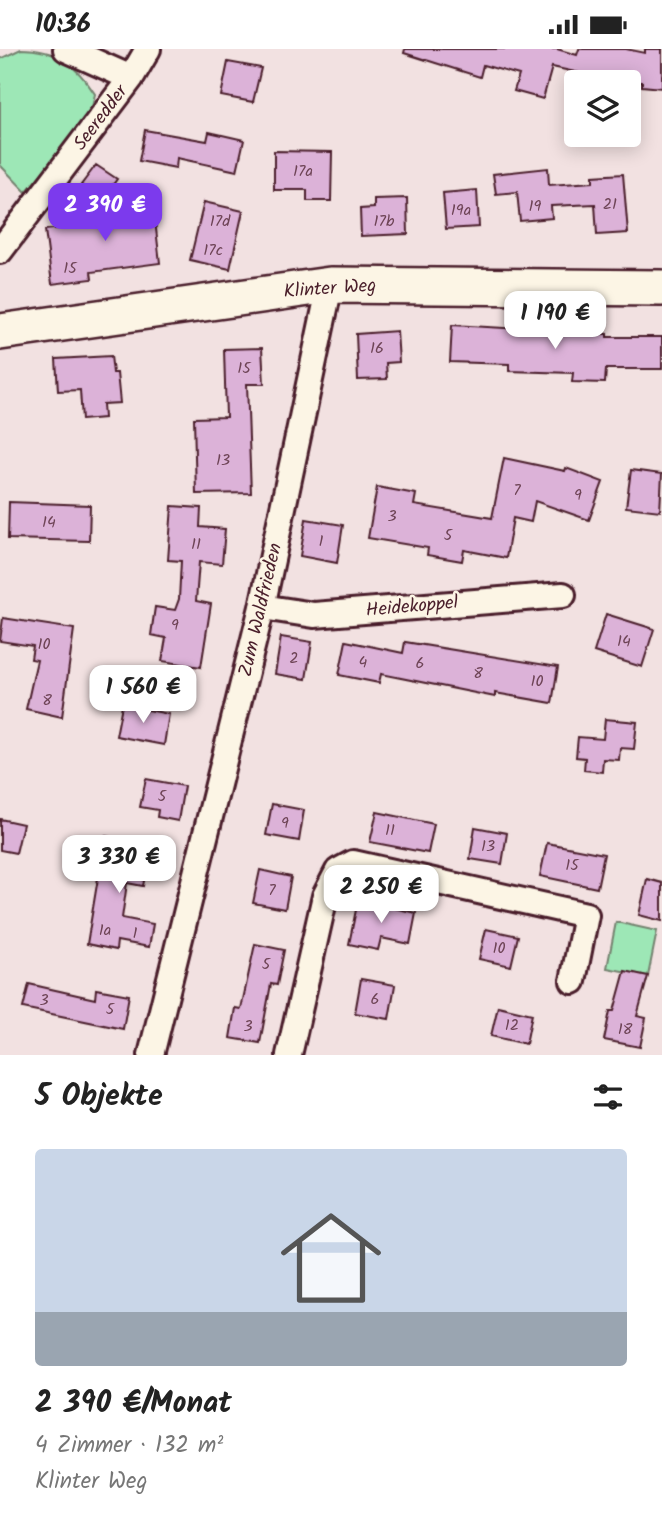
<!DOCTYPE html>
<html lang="de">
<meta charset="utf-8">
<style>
:root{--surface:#fff;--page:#f6f6f6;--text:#222;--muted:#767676;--line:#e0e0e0;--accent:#7c3aed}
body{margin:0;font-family:Kalam,sans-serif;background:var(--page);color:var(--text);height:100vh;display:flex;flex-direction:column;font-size:26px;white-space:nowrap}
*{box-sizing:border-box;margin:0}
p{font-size:23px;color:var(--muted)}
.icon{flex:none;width:38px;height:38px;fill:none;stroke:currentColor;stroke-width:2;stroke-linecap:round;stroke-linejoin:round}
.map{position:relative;height:1006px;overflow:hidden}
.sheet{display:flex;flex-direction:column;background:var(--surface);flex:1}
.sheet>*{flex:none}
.tools{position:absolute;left:564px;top:21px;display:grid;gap:14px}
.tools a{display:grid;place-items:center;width:77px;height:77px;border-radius:7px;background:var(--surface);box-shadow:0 4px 18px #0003;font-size:35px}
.price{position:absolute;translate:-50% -60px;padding:0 16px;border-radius:14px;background:#fff;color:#222;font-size:23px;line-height:46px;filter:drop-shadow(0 2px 4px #0008)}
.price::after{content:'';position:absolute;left:50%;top:42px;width:21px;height:16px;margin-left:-10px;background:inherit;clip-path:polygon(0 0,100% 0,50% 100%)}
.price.current{background:var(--accent);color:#fff}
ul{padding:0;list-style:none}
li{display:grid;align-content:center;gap:14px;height:371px;padding:0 35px}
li+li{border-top:2px solid var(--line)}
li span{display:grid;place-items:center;height:217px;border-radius:7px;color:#555}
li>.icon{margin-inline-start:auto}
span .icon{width:126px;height:126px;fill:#fffc;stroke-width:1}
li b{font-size:30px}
h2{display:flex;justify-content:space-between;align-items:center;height:84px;padding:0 35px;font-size:30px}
.status{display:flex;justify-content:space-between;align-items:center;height:49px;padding:0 35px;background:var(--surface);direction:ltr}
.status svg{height:19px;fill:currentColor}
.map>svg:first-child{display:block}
.green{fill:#9de7b6;stroke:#748370;stroke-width:2}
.building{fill:#dcb2d8;stroke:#4a1f2b;stroke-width:2}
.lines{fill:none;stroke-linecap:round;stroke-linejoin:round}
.street-casing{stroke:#4a1f2b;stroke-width:30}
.secondary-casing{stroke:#4a1f2b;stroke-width:40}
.street{stroke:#fcf5e5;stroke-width:24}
.secondary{stroke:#fcf5e5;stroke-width:35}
.labels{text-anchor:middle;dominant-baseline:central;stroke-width:5;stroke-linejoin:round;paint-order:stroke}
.number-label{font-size:16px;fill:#6e4456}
.street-label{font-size:19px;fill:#4a1f2b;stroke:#fcf5e5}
</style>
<div class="status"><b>10:36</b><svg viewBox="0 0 49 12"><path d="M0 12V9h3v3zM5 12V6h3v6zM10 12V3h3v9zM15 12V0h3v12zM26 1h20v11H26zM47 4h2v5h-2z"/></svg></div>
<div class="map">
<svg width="662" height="1006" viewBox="0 0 662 1006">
<rect width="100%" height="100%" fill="#f2e1e1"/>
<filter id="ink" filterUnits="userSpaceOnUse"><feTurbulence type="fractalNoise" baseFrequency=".0143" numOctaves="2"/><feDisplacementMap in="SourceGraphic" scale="14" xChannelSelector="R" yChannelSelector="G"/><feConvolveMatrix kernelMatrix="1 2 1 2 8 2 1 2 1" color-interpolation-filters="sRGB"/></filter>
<g filter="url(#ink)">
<path class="green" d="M21 0C57 0 76 16 95 45L90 67 26 143 0 116V10Z
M616 873 657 882 648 927 607 919Z"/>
<path class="building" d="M405 0H557L577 6 579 0H626L645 4V0H662V39L642 37V33H588L589 26 552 18 543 50 514 42 519 26 483 16 480 28 404 4Z
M228 13 261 19 253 53 221 47Z
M145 81 207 92 209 83 244 91 237 122 177 109 176 119 139 112Z
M274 102 332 103 331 152H307V141H274Z
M96 116 117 130 102 151 81 136Z
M548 119 549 136 593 133V127L623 125 628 184 597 186 595 155 551 157 552 169 520 172 517 143 496 145 493 125Z
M477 141 479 178 446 180 443 144Z
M152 146 160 214 91 223 92 230 52 235 45 181 128 170 103 152Z
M407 149 408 185 361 187 360 160 374 159V150Z
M204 153 243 162 230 220 190 211Z
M452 276 607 285V288H662V320H606L605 334 572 333 573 324 509 322V315L450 313Z
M397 282 399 313 386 314 387 330 358 331 356 285Z
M262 299 264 335H247L251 444 196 445 194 369 226 368 224 300Z
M111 307 113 324H117L120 354 103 355 104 369 82 371 80 341 58 342 56 310Z
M504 409 565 422 566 419 603 433 589 471 535 452 531 473 513 469 506 509 464 501 462 512 427 506 428 499 368 489 377 438 416 445 414 456 492 469Z
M631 421 662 425 660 462 626 458Z
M9 453 90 456 89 492 8 490Z
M172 457 201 459 200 478 225 480 222 515 199 513 196 552 211 555 201 618 162 612 166 589 151 586 155 558 175 561 179 550 181 512 168 511Z
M306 470 343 476 337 514 300 507Z
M606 565 654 580 642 618 594 603Z
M3 569 74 580 62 668 26 660 37 611 31 610 33 597 0 592Z
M281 588 312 593 306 630 275 625Z
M346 592 403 604 405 593 558 618 552 654 495 644V648L381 625 379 634 339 626Z
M122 656 169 665 164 696 116 687Z
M605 670 637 673 634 700 620 699 619 711 603 710 602 723 584 721 585 709 576 708 578 688 603 690Z
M146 730 184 737 178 772 157 768 158 761 140 758Z
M272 755 304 761 299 792 266 786Z
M377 763 434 775 428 804 370 793Z
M0 770 23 775 16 804 0 801Z
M475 778 507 784 502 815 470 810Z
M105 787 151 796 143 837 127 834 122 869 153 875 149 898 117 892 116 901 87 895Z
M547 794 604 805 597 839 540 827Z
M260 821 291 828 285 860 253 854Z
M647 830 662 834V872L639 866Z
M358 851 416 864 410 895 381 889 378 901 349 895Z
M486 880 518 887 511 917 479 910Z
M255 895 284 901 277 936 271 935 260 994 230 989 235 959 241 960Z
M625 922 648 927 637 967 646 969 640 998 604 991 610 962H614Z
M361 930 395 936 389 970 355 964Z
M29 935 95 950 96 940 129 946 123 980 23 959Z
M498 957 532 965 526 995 491 987Z"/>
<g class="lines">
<defs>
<path id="street" d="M66 0 131 29
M0 202 131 29 148 0
M262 558 314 566 563 546
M151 1006 262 558 330 236
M289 1006 325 847 338 822 353 814 586 866 573 932"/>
<path id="secondary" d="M0 283 330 236 662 239"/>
</defs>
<use href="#street" class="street-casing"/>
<use href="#secondary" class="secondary-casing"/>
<use href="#street" class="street"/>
<use href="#secondary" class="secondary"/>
</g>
</g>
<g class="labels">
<g class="number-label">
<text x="303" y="122">17a</text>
<text x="610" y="155">21</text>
<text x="535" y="157">19</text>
<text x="461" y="161">19a</text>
<text x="220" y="172">17d</text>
<text x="384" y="172">17b</text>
<text x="213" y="201">17c</text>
<text x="70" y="219">15</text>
<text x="377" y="299">16</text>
<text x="244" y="319">15</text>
<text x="223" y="411">13</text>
<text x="517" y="441">7</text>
<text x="578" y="446">9</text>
<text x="392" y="467">3</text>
<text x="49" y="473">14</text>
<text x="448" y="486">5</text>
<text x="321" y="492">1</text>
<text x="196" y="495">11</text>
<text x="175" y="576">9</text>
<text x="624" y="592">14</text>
<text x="44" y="595">10</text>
<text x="294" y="609">2</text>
<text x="363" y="613">4</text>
<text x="420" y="614">6</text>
<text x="478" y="624">8</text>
<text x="537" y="632">10</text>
<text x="47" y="651">8</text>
<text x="162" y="747">5</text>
<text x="285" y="774">9</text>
<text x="390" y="781">11</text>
<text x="488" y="797">13</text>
<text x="572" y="816">15</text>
<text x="272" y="841">7</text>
<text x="105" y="881">1a</text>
<text x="135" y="884">1</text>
<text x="499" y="899">10</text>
<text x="266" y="915">5</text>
<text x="375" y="950">6</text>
<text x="44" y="951">3</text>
<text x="110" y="960">5</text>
<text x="512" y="976">12</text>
<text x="248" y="977">3</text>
<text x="625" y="980">18</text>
</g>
<g class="street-label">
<text transform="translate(101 69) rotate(-53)">Seeredder</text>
<text transform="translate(330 240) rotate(-4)">Klinter Weg</text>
<text transform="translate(412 558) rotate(-5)">Heidekoppel</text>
<text transform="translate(261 561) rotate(-77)">Zum Waldfrieden</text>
</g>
</g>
</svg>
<div class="tools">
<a><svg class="icon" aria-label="layers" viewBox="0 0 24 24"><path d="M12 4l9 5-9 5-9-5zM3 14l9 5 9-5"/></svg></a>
</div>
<b class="price current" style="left:105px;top:194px">2 390 €</b>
<b class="price" style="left:555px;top:302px">1 190 €</b>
<b class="price" style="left:143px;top:676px">1 560 €</b>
<b class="price" style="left:119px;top:846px">3 330 €</b>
<b class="price" style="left:381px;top:876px">2 250 €</b>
</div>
<section class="sheet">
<h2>5 Objekte<svg class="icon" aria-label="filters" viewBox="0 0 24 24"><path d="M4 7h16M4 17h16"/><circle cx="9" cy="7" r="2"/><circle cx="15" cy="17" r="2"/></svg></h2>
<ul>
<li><span style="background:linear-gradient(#c9d6e8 75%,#9aa5b1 0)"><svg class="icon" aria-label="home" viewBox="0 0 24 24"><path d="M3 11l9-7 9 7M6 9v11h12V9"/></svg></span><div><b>2 390 €/Monat</b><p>4 Zimmer · 132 m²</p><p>Klinter Weg</p></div></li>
</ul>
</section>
